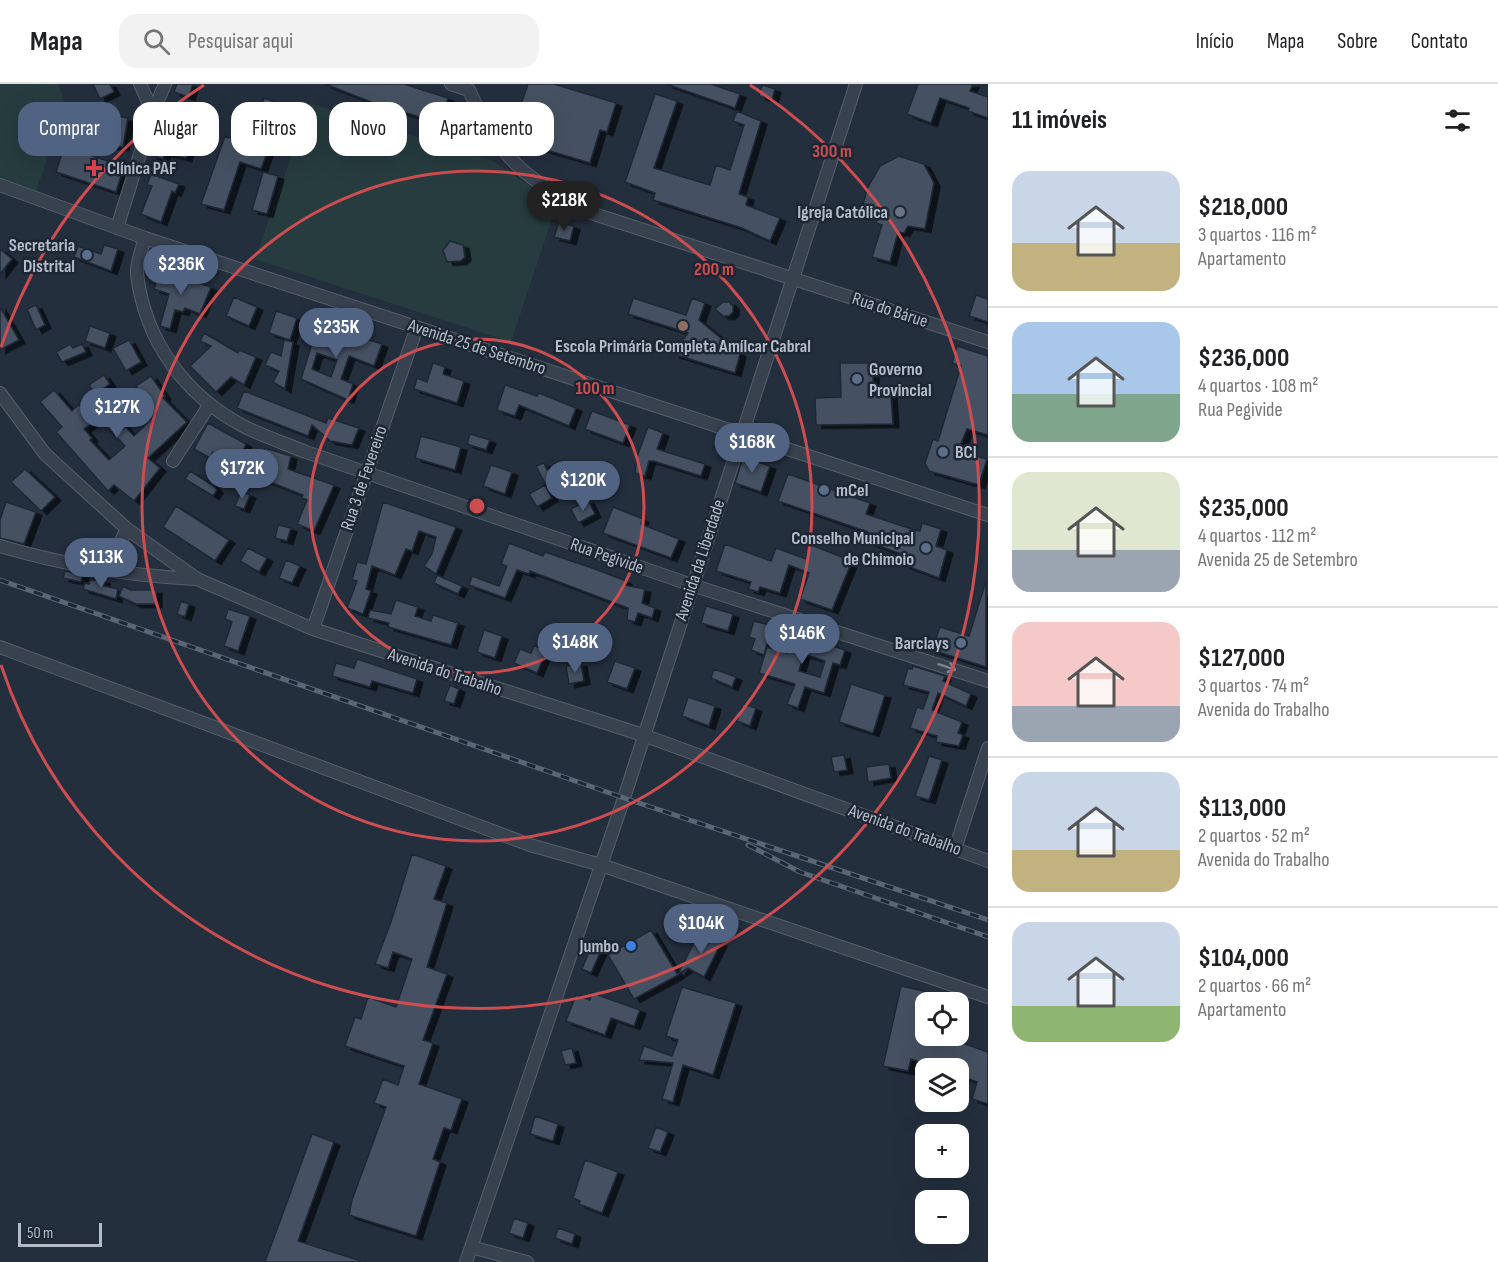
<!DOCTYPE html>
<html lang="pt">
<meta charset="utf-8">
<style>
:root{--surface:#fff;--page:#f2f2f2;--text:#202124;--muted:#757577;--line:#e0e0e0;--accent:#506383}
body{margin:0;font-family:"Sofia Sans Condensed",sans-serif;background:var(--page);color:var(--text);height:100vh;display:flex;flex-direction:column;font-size:22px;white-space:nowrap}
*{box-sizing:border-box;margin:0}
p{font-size:20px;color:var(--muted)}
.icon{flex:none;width:33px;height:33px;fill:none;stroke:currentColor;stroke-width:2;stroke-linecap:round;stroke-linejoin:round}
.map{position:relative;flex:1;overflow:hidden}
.side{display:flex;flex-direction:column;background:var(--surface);width:510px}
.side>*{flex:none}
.top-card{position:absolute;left:18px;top:18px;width:570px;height:54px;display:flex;gap:12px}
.controls{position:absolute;left:915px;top:908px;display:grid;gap:12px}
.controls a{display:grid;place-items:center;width:54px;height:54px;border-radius:12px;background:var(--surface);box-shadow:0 6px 24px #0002;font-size:30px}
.scale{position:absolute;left:18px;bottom:15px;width:84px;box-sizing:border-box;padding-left:6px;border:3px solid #b4bcc9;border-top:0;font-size:16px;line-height:21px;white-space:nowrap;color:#b4bcc9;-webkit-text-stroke:4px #1d2633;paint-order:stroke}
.price{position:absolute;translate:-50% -51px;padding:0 14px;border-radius:21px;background:var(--accent);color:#fff;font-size:20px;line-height:39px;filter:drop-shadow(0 2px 3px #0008)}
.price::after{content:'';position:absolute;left:50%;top:36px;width:18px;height:14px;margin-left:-9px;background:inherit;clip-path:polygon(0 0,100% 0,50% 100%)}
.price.active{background:#222;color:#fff}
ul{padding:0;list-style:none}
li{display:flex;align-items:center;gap:18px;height:150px;padding:0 24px}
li+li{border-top:2px solid var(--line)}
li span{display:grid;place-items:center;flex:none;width:168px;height:120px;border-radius:18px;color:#555}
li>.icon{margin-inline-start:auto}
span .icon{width:72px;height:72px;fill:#fffc;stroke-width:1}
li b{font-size:26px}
h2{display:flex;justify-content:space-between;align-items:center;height:72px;padding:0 24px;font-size:26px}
.pill{padding:0 21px;border-radius:18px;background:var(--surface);box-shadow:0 6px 24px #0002;font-size:21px;line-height:54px}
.pill.active{background:var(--accent);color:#fff}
header{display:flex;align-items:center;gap:36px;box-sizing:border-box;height:84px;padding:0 30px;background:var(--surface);border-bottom:2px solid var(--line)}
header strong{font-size:28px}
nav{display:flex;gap:33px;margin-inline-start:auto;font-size:21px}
.search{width:420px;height:54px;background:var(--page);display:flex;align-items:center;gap:15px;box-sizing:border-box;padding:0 21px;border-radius:18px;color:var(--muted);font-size:22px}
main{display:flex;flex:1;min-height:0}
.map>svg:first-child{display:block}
.green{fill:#263c3f}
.building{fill:#455162;stroke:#1f2835;stroke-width:1.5;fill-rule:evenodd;filter:url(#shadow)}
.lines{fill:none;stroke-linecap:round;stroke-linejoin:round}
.minor-casing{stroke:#565f6c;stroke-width:14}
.minor{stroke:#38414e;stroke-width:12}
.rail-casing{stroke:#5a6575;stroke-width:5}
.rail{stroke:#1d2633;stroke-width:3;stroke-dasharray:9;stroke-linecap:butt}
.oneway{stroke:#7c8592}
.ring{fill:none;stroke:#ce4d50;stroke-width:3}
.health-dot{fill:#e0444e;stroke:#1d2633;stroke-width:2}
.worship-dot{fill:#6b7280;stroke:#1d2633;stroke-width:2}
.service-dot{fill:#5c6f8a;stroke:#1d2633;stroke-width:2}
.education-dot{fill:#8d6e63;stroke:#1d2633;stroke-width:2}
.shop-dot{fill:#3f7fe0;stroke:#1d2633;stroke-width:2}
.labels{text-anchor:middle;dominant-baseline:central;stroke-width:5;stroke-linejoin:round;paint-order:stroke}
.poi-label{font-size:18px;font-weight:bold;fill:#b4bcc9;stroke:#1d2633;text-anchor:end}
.street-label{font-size:18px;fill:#b4bcc9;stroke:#1d2633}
.centre{fill:#ce4d50;stroke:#1d2633;stroke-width:3}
.ring-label{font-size:18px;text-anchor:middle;font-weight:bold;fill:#ce4d50;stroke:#1d2633;stroke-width:5;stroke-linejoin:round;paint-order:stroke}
</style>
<header>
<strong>Mapa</strong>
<div class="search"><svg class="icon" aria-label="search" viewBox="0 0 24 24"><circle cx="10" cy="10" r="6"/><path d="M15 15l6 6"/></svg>Pesquisar aqui</div>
<nav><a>Início</a><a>Mapa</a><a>Sobre</a><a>Contato</a></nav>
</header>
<main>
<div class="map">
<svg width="988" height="1178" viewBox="0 0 988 1178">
<defs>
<filter id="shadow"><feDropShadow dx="6" dy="3.5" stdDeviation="0" flood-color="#0009"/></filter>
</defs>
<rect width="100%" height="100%" fill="#242f3e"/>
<path class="green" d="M0 0H58L66 21 36 107 0 94Z
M310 19 493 77 557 120 511 258 255 175Z"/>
<path class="building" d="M93 0H110L114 8 100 15Z
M177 0H193L189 13 174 8Z
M325 0H404L448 14 440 39 376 20Z
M528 0H554L616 19 607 48 600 46 590 79 509 55Z
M666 0H711L740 10 735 24Z
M918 0H973L970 7 988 13V34L968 27 969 24 940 14 931 39 907 30Z
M762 1 775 5 772 16 759 12Z
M655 10 677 17 654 84 710 101 716 81 730 86 744 41 733 37 737 27 761 37 739 110 748 113 746 121 780 134 770 157 742 144 653 116 655 109 625 98Z
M264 14 285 21 261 85 240 78 224 126 201 120 225 52 247 60Z
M168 23 187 28 183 42 193 45 186 74 165 69 163 75 151 71 164 41Z
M111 31 128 34 123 63 107 61Z
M64 63 124 82 116 108 56 88Z
M899 72 924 80 934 99 925 145 908 142 904 149 898 148 890 178 872 173 882 141 876 139 878 131 862 125 867 105 880 82Z
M263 88 278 92 267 130 252 126Z
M151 90 179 100 175 109 172 107 161 138 141 130 152 102 147 101Z
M559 138 574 142 570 157 554 153Z
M450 157 463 161 465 173 461 177 447 178 443 166Z
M104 161 118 165 111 187 74 173 78 162 101 170Z
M0 165 12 175 0 190Z
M160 187 211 203 200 230 185 224 183 228 175 226 170 245 160 242 169 210 154 205Z
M976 211 988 215V238L969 232Z
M234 213 257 223 249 242 226 232Z
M633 214 686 231 692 214 705 219 699 236 740 270 735 289 673 270 688 249 628 230Z
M723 218H729L733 222V228L729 232H723L715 225Z
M36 221 45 241 36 246 27 225Z
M0 223 19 256 0 266Z
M276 227 297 234 290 256 269 249Z
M318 240 382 260 374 282 349 272 341 295 353 300 348 316 301 295ZM317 269 337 276 331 293 312 285Z
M90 242 110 249 105 264 85 257Z
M204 249 238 269 239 266 256 273 244 301 231 293 216 308 190 282 211 262 200 257Z
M129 256 141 278 126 287 113 264Z
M284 256 293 258 285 305 273 298 279 287 265 281 271 268 281 272Z
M70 260 73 264 82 260 86 268 62 278 56 268Z
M957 262 988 272V351L967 345 958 367 987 375 979 401 929 387 925 379 933 355 938 357 961 282 952 279Z
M433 279 445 283 443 290 464 297 457 319 414 305 417 294 427 298Z
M840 279H872L874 311 891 310 893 340 816 341 815 314 841 313Z
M104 291 110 300 95 310 89 301Z
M151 292 165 312 163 314 187 338 148 374 160 384 134 417 114 401 108 407 56 348 62 343 40 318 54 306 72 327 79 320 88 330 101 320 119 340 121 338 134 352 156 330 136 302ZM99 335 125 362 109 376 90 356 92 354 84 345Z
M505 301 537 312 539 309 576 324 569 342 519 321 515 332 497 326Z
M244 307 326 339 328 334 359 344 352 361 330 357 312 341 308 352 237 324Z
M592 327 630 341 623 359 585 345Z
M208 339 246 360 242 369 261 378 265 364 291 372 288 385 334 401 314 447 297 440 307 416 302 414 303 411 247 389 246 393 228 384 231 380 213 368 210 374 194 365Z
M648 343 663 349 657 365 705 380 701 392 653 377H649L645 392 635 389 637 373Z
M470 350 490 356 486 366 467 360Z
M421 352 461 363 455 386 415 374Z
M743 373 770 382 761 408 735 399Z
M544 379 547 386 558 379 568 396 549 407 536 382Z
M491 381 512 388 505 410 483 402Z
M25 385 55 413 41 427 11 398Z
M190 387 214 402 217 406 213 412 185 395Z
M788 390 870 419 866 430 915 446 920 447 922 439 941 445 936 462 947 466 939 494 904 481 907 472 865 457 868 448 778 417Z
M545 401 552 414 537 423 529 410Z
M241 407 250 411 244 425 235 422Z
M588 416 595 430 578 439 571 425Z
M6 418 36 428 24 460 0 454V436Z
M383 418 456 443 436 490 424 482 432 470 436 453 419 447 412 467 406 465 395 491 372 482 366 505 371 507 363 530 347 524 357 497 352 496 357 478 366 480Z
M176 422 229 456 215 477 163 443Z
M613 423 643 435 641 440 679 455 671 474 603 449Z
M278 441 291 444 287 457 275 454Z
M509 459 543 472 545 468 595 485 626 497 624 501 645 505 642 519 655 524 652 534 638 529 635 538 627 536 628 524 530 487 529 490 517 486 505 514 469 501 472 492 499 502 507 482 501 480Z
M725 460 771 477 776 464 806 475 811 461 852 477 832 526 800 515 809 489 789 481 780 509 760 503 758 508 748 505 751 498 716 487Z
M248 464 267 474 259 488 240 477Z
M286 476 300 482 292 499 279 494Z
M65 487 83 490 81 498 63 494Z
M437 491 462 502 458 510 434 499Z
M90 496H104V502L118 505 116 515 83 505 85 499 89 500Z
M986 497V583L932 566 940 543 969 552Z
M123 502 130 506H156V520H136L119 512Z
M396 516 418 523 415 532 431 537 433 531 458 539 451 561 388 543 389 539 368 534 370 526 391 530Z
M181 517 189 520 185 533 177 530Z
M706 522 733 530 728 547 701 539Z
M228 525 250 532 238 567 224 562 232 538 225 535Z
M754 537 773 542 764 571 751 566 755 555 749 553Z
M484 546 502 552 495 574 477 568Z
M794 549 845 566 840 581 833 579 824 609 805 603 798 624 787 620 795 600 759 589 767 563 787 569ZM804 570 825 577 820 593 799 587Z
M534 562 547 566 537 589 514 579 520 565 531 569Z
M357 575 417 595 413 609 372 597 370 603 332 592 336 579 354 584Z
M615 577 635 584 627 605 607 598Z
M581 579 584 597 569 600 566 582Z
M913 582 945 592 943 597 971 610 966 622 938 609 932 626 962 638 958 649 963 651 959 662 936 658 937 652 910 644 917 623 923 625 929 608 903 601 908 584 912 585Z
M714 585 736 593 732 603 711 594Z
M851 600 885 611 873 649 839 638Z
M450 601 459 605 454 620 444 617Z
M688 613 715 622 709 642 682 632Z
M743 620 756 624 750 642 737 637Z
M844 671 847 686 834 688 831 673Z
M929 672 942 676 929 716 915 712Z
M889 680 891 694 868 698 866 683Z
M412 770 446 782 434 815 447 819 427 883 447 890 423 956 433 959 419 1000 462 1015 451 1046 444 1044 433 1075 440 1078 416 1152 349 1131 352 1116 386 1023 374 1019 383 995 398 1001 404 982 345 962 355 933 361 935 368 913 396 923 412 875 393 868 388 884 375 880 392 835Z
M651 846 678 891 634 915 608 871Z
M699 849 721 859 704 893 688 884 678 890Z
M594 855 604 860 591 889 582 885Z
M901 902 959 915 958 918H926V951H940L988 968V1020L972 1015 977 998 958 991V984H937L911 975 908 987 883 982Z
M682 903 736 919 713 991 683 981 673 1018 662 1015 673 979 639 976 644 962 672 972 678 956 666 952Z
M592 909 640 926 634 942 611 934 605 951 566 937 576 911 590 916Z
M572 964 576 979 565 981 561 967Z
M535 1032 558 1040 553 1057 530 1050Z
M656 1043 668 1048 660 1068 648 1064Z
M312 1050 334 1058 298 1157 358 1176V1178H265Z
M585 1076 618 1088 602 1129 579 1120 580 1117 573 1114Z
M514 1134 528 1139 523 1154 509 1149Z
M558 1144 575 1150 572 1160 555 1154Z"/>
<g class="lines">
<defs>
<path id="minor" d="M140 0 153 28
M451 0 469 6C498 73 528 99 594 130L988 258
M0 101 145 154 988 431
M117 144 153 28 165 0
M145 154C142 165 136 179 137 190 145 258 186 313 247 344 266 353 286 360 306 368L692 501 988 597
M0 309 45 370 127 445 197 495 313 545 643 651 988 777
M173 377 210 320
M0 462C64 481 130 492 196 495
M106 486 127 445
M313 545 417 243
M0 563 530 761 601 781 988 913
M955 765 988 664
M471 1163 527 1178
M466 1178 624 714 856 0"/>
</defs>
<use href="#minor" class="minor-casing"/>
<use href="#minor" class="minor"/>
<defs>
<path id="rail" d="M0 496 624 714 988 836
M748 761 800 788 988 853"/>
</defs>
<use href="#rail" class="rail-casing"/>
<use href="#rail" class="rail"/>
</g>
<defs><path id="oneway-shaft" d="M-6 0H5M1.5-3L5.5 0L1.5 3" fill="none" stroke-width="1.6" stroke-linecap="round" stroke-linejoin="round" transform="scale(1.5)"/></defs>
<use class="oneway" href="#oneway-shaft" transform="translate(947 583) rotate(18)"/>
<g class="ring">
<circle cx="477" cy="422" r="167"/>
<circle cx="477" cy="422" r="335"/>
<path d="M1 263A502 502 0 0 1 204 1M750 1A502 502 0 1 1 1 581"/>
</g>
<path class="health-dot" d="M91 75h6v6h6v6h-6v6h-6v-6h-6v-6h6z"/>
<circle class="worship-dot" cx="900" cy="128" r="6"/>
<g class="service-dot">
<circle cx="87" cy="171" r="6"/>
<circle cx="857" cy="295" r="6"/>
<circle cx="943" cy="368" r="6"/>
<circle cx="824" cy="406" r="6"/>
<circle cx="926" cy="464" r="6"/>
<circle cx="961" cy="559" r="6"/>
</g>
<circle class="education-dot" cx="683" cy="242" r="6"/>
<circle class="shop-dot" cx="631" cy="862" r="6"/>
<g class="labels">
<g class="poi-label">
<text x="107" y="84" text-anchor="start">Clínica PAF</text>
<text x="888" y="128">Igreja Católica</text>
<text x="75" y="161">Secretaria<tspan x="75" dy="21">Distrital</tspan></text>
<text x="683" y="262" text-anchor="middle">Escola Primária Completa Amílcar Cabral</text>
<text x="869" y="285" text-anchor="start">Governo<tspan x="869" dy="21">Provincial</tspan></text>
<text x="955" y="368" text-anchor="start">BCI</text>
<text x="836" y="406" text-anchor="start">mCel</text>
<text x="914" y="454">Conselho Municipal<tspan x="914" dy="21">de Chimoio</tspan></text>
<text x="949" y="559">Barclays</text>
<text x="619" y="862">Jumbo</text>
</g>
<g class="street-label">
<text transform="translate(890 226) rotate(18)">Rua do Bárue</text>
<text transform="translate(477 263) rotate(18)">Avenida 25 de Setembro</text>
<text transform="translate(364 394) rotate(-71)">Rua 3 de Fevereiro</text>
<text transform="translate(607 472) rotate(19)">Rua Pegivide</text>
<text transform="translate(700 476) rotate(-72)">Avenida da Liberdade</text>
<text transform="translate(445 588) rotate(18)">Avenida do Trabalho</text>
<text transform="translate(905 746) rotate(20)">Avenida do Trabalho</text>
</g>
</g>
<circle cx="477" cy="422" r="9" class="centre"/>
<g class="ring-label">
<text x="832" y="73">300 m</text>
<text x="714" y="191">200 m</text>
<text x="595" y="310">100 m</text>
</g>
</svg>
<div class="controls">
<a><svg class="icon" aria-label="locate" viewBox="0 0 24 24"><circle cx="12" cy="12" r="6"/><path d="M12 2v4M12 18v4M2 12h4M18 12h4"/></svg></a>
<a><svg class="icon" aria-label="layers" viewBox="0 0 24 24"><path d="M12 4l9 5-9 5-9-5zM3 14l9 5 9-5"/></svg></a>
<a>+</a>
<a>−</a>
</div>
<div class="scale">50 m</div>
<b class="price active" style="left:564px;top:148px">$218K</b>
<b class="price" style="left:181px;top:212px">$236K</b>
<b class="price" style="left:336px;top:275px">$235K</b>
<b class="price" style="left:117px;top:355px">$127K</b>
<b class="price" style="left:752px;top:390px">$168K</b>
<b class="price" style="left:242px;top:416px">$172K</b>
<b class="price" style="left:583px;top:428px">$120K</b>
<b class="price" style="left:101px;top:505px">$113K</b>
<b class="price" style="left:802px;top:581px">$146K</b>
<b class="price" style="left:575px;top:590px">$148K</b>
<b class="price" style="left:701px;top:871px">$104K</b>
<div class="top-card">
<a class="pill active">Comprar</a>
<a class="pill">Alugar</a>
<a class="pill">Filtros</a>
<a class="pill">Novo</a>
<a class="pill">Apartamento</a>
</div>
</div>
<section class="side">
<h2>11 imóveis<svg class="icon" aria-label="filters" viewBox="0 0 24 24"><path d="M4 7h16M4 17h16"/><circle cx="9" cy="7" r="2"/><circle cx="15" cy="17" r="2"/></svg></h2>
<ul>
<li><span style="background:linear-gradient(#c9d6e8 60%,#c2b280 0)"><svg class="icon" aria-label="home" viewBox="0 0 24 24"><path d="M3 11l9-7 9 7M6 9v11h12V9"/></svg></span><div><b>$218,000</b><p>3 quartos · 116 m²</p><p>Apartamento</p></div></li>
<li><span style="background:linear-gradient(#a9c7e8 60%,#7fa58c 0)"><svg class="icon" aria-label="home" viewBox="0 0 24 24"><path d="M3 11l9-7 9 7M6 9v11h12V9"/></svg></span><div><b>$236,000</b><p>4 quartos · 108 m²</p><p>Rua Pegivide</p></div></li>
<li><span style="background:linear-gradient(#dfe7d0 65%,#9aa5b1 0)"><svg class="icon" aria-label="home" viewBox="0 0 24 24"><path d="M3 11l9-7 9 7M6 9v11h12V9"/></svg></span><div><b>$235,000</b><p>4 quartos · 112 m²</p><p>Avenida 25 de Setembro</p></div></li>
<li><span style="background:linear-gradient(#f6c9c9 70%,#9aa5b1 0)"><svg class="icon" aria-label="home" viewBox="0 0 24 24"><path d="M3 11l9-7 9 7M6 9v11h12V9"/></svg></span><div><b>$127,000</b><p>3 quartos · 74 m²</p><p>Avenida do Trabalho</p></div></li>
<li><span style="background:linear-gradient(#c9d6e8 65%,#c2b280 0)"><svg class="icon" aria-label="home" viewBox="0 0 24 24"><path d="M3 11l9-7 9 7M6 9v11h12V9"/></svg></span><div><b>$113,000</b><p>2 quartos · 52 m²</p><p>Avenida do Trabalho</p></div></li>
<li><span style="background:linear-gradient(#c9d6e8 70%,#8fb573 0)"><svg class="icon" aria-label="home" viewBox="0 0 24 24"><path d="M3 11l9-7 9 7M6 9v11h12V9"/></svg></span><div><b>$104,000</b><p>2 quartos · 66 m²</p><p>Apartamento</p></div></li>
</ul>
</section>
</main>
